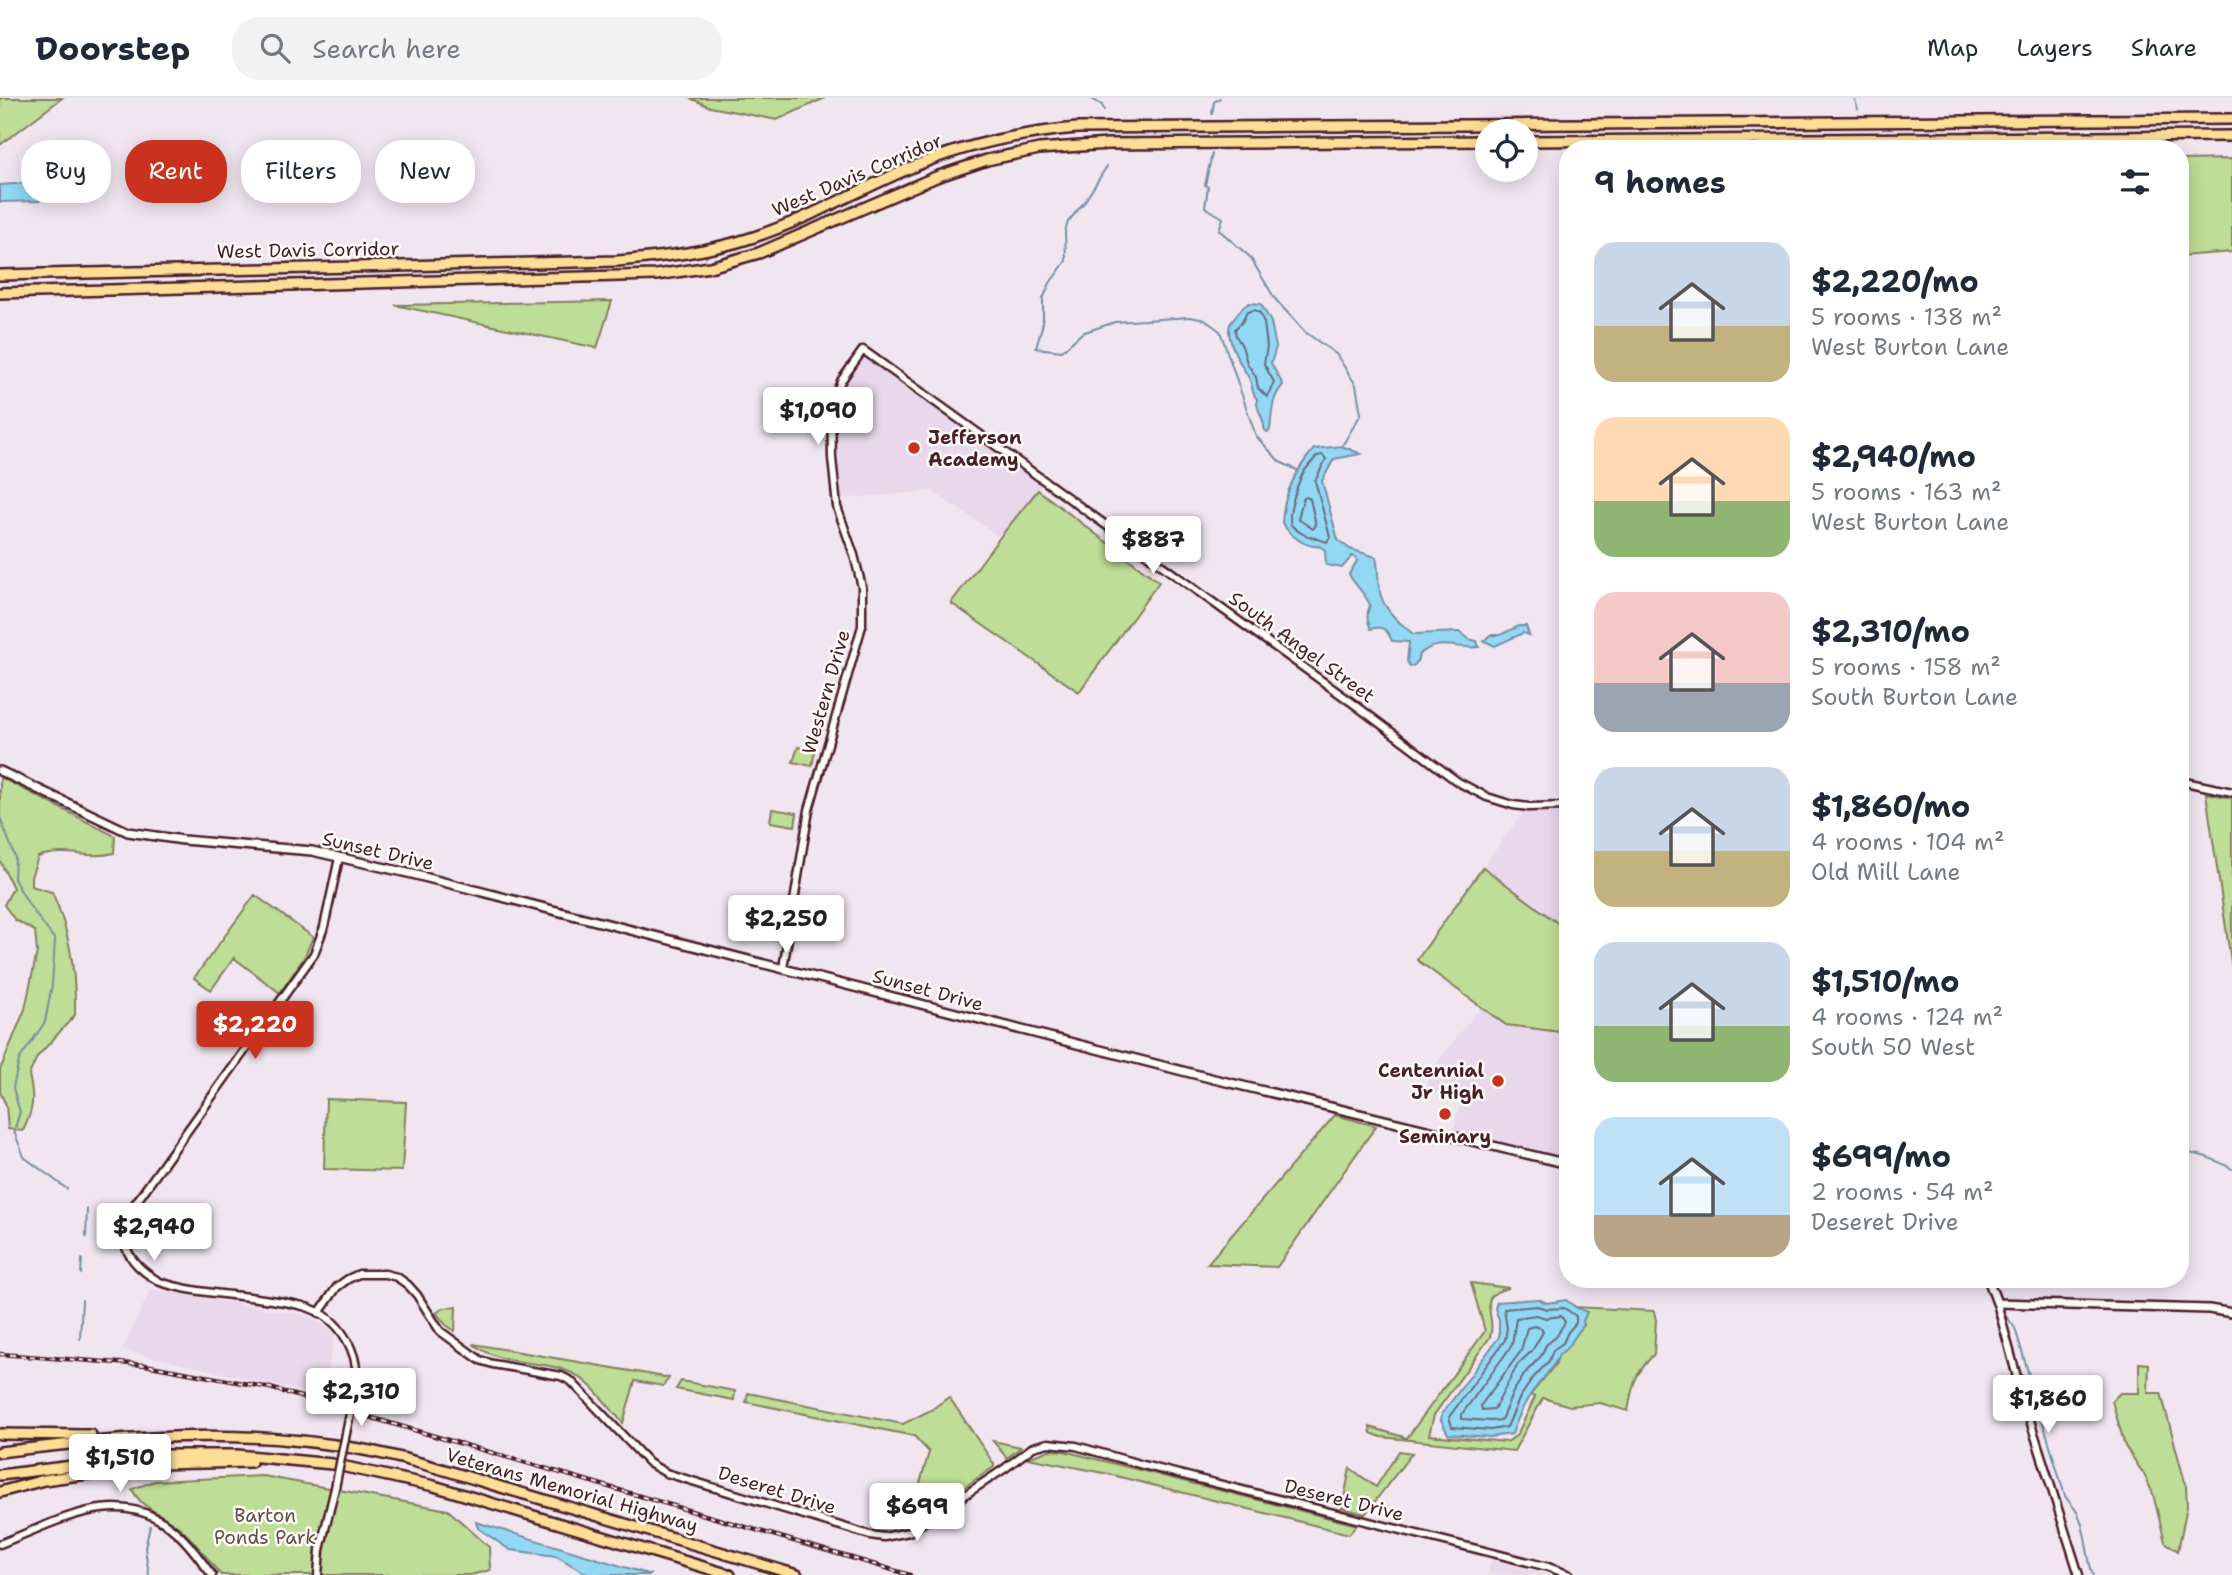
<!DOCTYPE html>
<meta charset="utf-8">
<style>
:root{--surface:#fff;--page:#f2f2f3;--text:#1f2937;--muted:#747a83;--line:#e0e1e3;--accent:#c8321e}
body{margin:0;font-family:"Shantell Sans",sans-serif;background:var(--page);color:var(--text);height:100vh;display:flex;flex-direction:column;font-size:26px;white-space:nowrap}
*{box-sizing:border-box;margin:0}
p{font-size:23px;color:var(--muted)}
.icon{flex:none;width:38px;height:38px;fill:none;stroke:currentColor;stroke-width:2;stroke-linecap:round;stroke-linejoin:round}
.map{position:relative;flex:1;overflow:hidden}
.side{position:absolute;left:1559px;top:42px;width:630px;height:1148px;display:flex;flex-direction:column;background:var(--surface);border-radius:28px;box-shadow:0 4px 18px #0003}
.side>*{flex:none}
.hud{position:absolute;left:21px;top:42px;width:665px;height:63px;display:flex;gap:14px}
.fabs{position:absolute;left:1475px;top:21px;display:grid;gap:14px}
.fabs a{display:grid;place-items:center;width:63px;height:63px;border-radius:50%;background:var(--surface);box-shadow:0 4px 18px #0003;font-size:35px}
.price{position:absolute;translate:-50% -60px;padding:0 16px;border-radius:7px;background:#fff;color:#222;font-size:23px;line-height:46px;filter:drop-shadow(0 2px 4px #0008)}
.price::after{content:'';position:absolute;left:50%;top:42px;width:21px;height:16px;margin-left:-10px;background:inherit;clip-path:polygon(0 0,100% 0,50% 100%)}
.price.selected{background:var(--accent);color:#fff}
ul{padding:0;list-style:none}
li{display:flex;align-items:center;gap:21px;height:175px;padding:0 35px}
li span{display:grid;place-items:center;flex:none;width:196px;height:140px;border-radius:21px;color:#555}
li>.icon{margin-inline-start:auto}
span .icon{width:84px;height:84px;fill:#fffc;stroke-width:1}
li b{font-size:30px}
h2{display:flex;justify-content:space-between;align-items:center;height:84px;padding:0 35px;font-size:30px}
.chip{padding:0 24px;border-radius:28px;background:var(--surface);box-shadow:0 4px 18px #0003;font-size:24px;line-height:63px}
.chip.selected{background:var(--accent);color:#fff}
header{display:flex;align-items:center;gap:42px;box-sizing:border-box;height:98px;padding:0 35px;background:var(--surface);border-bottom:2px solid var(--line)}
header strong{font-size:33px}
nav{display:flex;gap:38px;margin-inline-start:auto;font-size:24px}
.search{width:490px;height:63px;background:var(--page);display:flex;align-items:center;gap:18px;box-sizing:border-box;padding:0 24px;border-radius:28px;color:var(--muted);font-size:26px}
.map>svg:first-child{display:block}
.built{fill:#e9d7eb}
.green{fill:#bedd96;stroke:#847e60;stroke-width:2}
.water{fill:#92d8f4;stroke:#758ea4;stroke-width:2}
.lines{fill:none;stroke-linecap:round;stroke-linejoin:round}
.shore{stroke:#67697b;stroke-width:2}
.stream{stroke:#758ea4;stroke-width:2}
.tertiary-casing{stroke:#4a1f2b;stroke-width:11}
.secondary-casing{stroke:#4a1f2b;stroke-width:12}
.motorway-casing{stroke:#4a1f2b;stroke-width:14}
.tertiary{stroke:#fdfcf7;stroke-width:6}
.secondary{stroke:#fdfcf7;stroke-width:7}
.motorway{stroke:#fcde96;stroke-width:9}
.rail-casing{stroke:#4a1f2b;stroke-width:4.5}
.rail{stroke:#fdfcf7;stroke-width:2;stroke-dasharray:5;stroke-linecap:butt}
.tertiary-bridge-casing{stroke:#4a1f2b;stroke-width:11;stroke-linecap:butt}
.tertiary-bridge{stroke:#fdfcf7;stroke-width:6}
.poi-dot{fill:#c8321e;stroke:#fdfcf7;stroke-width:2.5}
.labels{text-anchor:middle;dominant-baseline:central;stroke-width:5;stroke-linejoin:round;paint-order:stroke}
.street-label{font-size:19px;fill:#4a1f2b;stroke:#fdfcf7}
.poi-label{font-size:19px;font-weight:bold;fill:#4a1f2b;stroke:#fdfcf7;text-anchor:start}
.park-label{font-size:19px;fill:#674e46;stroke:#fdfcf7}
</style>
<header>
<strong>Doorstep</strong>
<div class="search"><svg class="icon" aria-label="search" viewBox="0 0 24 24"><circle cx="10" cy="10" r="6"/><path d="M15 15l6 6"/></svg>Search here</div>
<nav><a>Map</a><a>Layers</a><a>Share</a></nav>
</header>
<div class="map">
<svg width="2232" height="1477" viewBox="0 0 2232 1477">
<rect width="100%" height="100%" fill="#f1e6f0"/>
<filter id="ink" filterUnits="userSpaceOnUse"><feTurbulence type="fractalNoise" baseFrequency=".0143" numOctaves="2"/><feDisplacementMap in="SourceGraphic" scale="14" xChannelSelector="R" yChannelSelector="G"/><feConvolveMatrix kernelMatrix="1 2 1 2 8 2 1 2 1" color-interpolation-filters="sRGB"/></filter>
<g filter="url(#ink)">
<path class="built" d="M864 261 869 262 1041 386 1000 439 932 393 840 401 837 306 843 289Z
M1568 713V833L1483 769 1523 714Z
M1482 908 1506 927 1568 935V1064L1452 1038 1461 1001 1425 993 1430 973Z
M151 1191 309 1218 335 1235 323 1298 122 1252Z
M1491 1462 1547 1477H1488Z"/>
<path class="green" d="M0 0H62L0 47Z
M690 0H825L777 22 710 9Z
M2232 61V154L2181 158V62Z
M612 203 597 250 395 207Z
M1038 392 1159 484 1079 594 951 505 1000 439Z
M798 649 815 654 812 668 793 664Z
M0 679 115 738 114 755C88 762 67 749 38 759L31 779V788L52 794C70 833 76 874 75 917L37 959 29 977C35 1001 33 1012 23 1033L8 1031 6 1007 0 994V972L25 911 37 854 35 833 15 822 4 807 13 790 0 763Z
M2206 695 2232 700V871Z
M772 711 797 715 795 728 770 724Z
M1483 769 1568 833V935L1506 927 1417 862Z
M255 797 313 839 305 858 280 895 234 860 211 892 194 880Z
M326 1001 406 1004 402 1073 324 1071Z
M1335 1017 1376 1028 1277 1169 1207 1166Z
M1471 1185 1509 1190C1473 1197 1498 1218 1490 1239L1434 1317 1429 1337 1507 1344 1517 1337 1535 1299 1530 1297 1555 1267 1559 1256C1572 1248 1573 1238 1584 1227L1575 1209 1654 1213 1656 1222 1654 1256C1634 1278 1633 1284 1628 1313L1600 1305 1570 1308 1543 1300 1514 1353 1381 1339 1371 1335 1370 1329 1407 1340 1485 1233Z
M456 1209 455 1233 446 1227 436 1215 444 1210Z
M473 1246 648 1276 669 1280 663 1288 635 1283 623 1325C608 1309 592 1284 572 1275 539 1260 505 1270 473 1246Z
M2139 1265 2149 1266 2148 1295H2161L2186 1388 2187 1408 2178 1453 2165 1444 2153 1396 2145 1378 2125 1348 2112 1303 2120 1295H2139Z
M681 1283 735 1293 734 1302 676 1291Z
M748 1295 903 1326 931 1312 949 1299 994 1366V1369L908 1427 929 1354 914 1338 746 1304Z
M993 1343 1021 1349 1007 1360Z
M1049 1352 1064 1353 1357 1427 1349 1436 1104 1375 1028 1360Z
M1399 1353 1412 1355 1365 1416 1342 1410 1350 1370 1376 1389Z
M263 1378 448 1412 489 1449 490 1472 471 1477H221C208 1462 196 1444 181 1431 165 1417 141 1411 132 1391L155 1383Z"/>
<path class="water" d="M30 85 39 89 41 100 39 103 0 104V87Z
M1249 205 1261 206 1271 224 1276 249 1271 265 1283 287C1271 300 1272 316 1270 332L1268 334 1264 332C1266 321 1255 312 1257 301 1251 294 1253 288 1249 280 1241 267 1225 241 1230 226 1236 219 1240 210 1249 205Z
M1342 348 1361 356 1334 361 1322 383 1338 442 1350 451 1376 459C1379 471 1377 486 1381 498 1386 514 1401 526 1413 536L1460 534 1469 541 1477 543 1479 549C1457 552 1437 539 1419 557 1418 563 1416 568 1410 569L1407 563 1409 544 1392 543C1387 532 1384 527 1371 531 1367 522 1366 517 1370 507 1365 495 1355 488 1349 476L1357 463 1356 459 1352 458 1342 470 1326 467 1325 452 1319 448C1305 450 1290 437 1282 425 1283 397 1296 372 1314 351Z
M1519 528H1526L1529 537 1523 535 1495 548 1484 543 1490 537H1500Z
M1538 1201 1547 1205 1566 1202 1577 1210 1587 1214 1583 1223 1584 1227C1572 1239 1573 1248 1559 1256 1553 1274 1535 1286 1526 1304 1520 1314 1516 1325 1512 1336L1490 1339 1448 1336 1441 1322 1442 1316 1499 1239V1222L1495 1210 1497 1204Z
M476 1424 651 1477H589L556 1458 510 1452 478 1430Z"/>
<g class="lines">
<path class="shore" d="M1254 212 1260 215 1264 225 1267 248 1264 266 1274 284 1267 299 1258 290 1256 279 1247 265 1242 248 1236 238 1235 231 1242 224 1247 214Z
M1317 358 1323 357 1326 361 1315 383 1330 439 1327 444C1314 439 1303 439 1292 428 1285 420 1298 385 1303 375 1307 369 1313 363 1317 358Z
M1306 399 1310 401 1316 427 1313 431 1298 421 1303 401Z
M1537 1208 1547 1211 1564 1210 1576 1218V1225L1568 1234 1563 1245 1553 1252 1549 1263 1534 1279 1520 1299 1507 1329 1491 1332 1452 1329 1449 1319 1505 1242 1507 1230 1504 1211Z
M1536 1217 1546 1220 1561 1218 1565 1224 1556 1239 1546 1247 1541 1258 1526 1274 1513 1294 1501 1322 1491 1323 1462 1321V1316L1512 1247 1516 1220Z
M1534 1228 1541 1230 1543 1234 1532 1253 1518 1266 1494 1311 1482 1312 1481 1307 1521 1253 1527 1230Z"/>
<path class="stream" d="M1090 0 1102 7 1104 12
M1854 0 1858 11
M1212 16 1214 4 1220 0
M1212 56 1205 87 1208 89 1205 109 1223 120 1219 132 1250 159 1275 201 1305 234 1336 256 1356 287 1361 316 1342 348
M1107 68 1085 103 1068 124 1065 133 1066 163 1050 185 1043 201V225L1036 250 1062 253 1082 235 1115 224 1190 219 1205 222 1220 233 1256 338 1280 364 1297 372
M0 719 15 759 14 781 29 807 55 842 52 887 45 924 19 962 13 990 20 1014 14 1033 24 1059 67 1091
M2180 1055C2199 1054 2217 1062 2232 1071
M86 1139 87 1111
M81 1176 82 1161
M2009 1181V1184
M2006 1218 2015 1230 2065 1398C2069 1404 2075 1410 2078 1416 2087 1434 2086 1458 2093 1477
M80 1241 82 1202
M149 1477 145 1450 150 1428"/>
<defs>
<path id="tertiary" d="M2180 683 2232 694
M339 760 324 829 314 856 127 1117C116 1148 133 1169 160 1184 206 1199 257 1196 303 1208 341 1218 364 1258 354 1296
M783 870 809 712 862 528V489L854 457 837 409 832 360 831 308 841 283 863 252 1354 606 1458 684 1487 699 1513 707 1529 709 1568 708
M1997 1205 2021 1294 2079 1477
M319 1215 337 1189 348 1181 359 1176H385L397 1179 408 1187 417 1197 440 1233 480 1262 493 1266 561 1278 571 1283 649 1365 666 1375 870 1437 884 1439 909 1434 1004 1371 1033 1349 1048 1345 1076 1348 1143 1367 1548 1469 1570 1477
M0 1446C59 1423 122 1384 177 1435 191 1447 201 1463 212 1477
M318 1477 320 1452 335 1390"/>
<path id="secondary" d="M0 673 128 734 183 742 312 753 412 776 1214 981 1568 1066
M1988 1181 1997 1205 2209 1211 2232 1215"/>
<path id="motorway" d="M1526 43 2232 38
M0 177 617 163C663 159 709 154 754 139 808 121 858 92 910 70 963 47 1020 35 1077 30L2232 21
M0 195 656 177 710 169 759 155 936 79 987 62 1039 51 1108 46 1488 43
M0 1336 91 1337
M0 1354C120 1339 239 1329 359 1351 416 1361 472 1381 528 1397 618 1424 708 1451 797 1477
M0 1377 160 1357H237L332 1366 434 1388 730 1477
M0 1394 44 1382 158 1366 251 1364"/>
</defs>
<use href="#tertiary" class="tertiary-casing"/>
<use href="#secondary" class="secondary-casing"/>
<use href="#motorway" class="motorway-casing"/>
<use href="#tertiary" class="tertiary"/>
<use href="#secondary" class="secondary"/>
<use href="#motorway" class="motorway"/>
<defs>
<path id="rail" d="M0 1256 145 1267 270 1290 910 1477"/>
</defs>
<use href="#rail" class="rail-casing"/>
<use href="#rail" class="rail"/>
<defs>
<path id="tertiary-bridge" d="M335 1390 354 1296"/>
</defs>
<use href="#tertiary-bridge" class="tertiary-bridge-casing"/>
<use href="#tertiary-bridge" class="tertiary-bridge"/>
</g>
</g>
<g class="poi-dot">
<circle cx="914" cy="350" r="7"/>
<circle cx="1498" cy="983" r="7"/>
<circle cx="1445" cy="1016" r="7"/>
</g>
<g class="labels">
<g class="street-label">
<text transform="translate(857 77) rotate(-23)">West Davis Corridor</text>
<text transform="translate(308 152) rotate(-1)">West Davis Corridor</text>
<text transform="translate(1302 549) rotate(36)">South Angel Street</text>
<text transform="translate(826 594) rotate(-74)">Western Drive</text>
<text transform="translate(378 753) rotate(13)">Sunset Drive</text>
<text transform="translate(928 892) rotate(15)">Sunset Drive</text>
<text transform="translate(572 1392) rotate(16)">Veterans Memorial Highway</text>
<text transform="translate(777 1392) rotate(17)">Deseret Drive</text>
<text transform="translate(1344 1402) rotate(14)">Deseret Drive</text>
</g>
<g class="poi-label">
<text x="928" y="339">Jefferson<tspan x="928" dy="22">Academy</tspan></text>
<text x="1484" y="972" text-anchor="end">Centennial<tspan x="1484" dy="22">Jr High</tspan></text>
<text x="1445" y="1038" text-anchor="middle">Seminary</text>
</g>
<g class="park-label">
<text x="265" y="1417">Barton<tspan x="265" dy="22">Ponds Park</tspan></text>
</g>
</g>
</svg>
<div class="fabs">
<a><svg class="icon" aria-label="locate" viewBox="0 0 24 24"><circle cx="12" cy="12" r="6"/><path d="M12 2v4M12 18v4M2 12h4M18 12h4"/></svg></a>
</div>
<b class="price" style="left:818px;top:349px">$1,090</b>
<b class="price" style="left:1153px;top:478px">$887</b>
<b class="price" style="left:786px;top:857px">$2,250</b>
<b class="price selected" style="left:255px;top:963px">$2,220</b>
<b class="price" style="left:154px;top:1165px">$2,940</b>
<b class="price" style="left:361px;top:1330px">$2,310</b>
<b class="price" style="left:2048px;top:1337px">$1,860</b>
<b class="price" style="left:120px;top:1396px">$1,510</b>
<b class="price" style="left:917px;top:1445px">$699</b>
<div class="hud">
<a class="chip">Buy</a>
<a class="chip selected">Rent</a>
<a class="chip">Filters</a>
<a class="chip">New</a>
</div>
<section class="side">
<h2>9 homes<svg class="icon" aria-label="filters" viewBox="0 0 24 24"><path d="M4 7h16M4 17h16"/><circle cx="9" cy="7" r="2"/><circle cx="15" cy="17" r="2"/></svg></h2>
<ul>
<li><span style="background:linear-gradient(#c9d6e8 60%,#c2b280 0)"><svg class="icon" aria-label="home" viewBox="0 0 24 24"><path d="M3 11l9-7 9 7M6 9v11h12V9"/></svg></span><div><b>$2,220/mo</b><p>5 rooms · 138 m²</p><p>West Burton Lane</p></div></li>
<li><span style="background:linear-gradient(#ffd9b3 60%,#8fb573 0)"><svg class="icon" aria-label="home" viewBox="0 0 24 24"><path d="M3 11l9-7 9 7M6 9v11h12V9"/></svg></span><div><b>$2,940/mo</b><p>5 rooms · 163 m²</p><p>West Burton Lane</p></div></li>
<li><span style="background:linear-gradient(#f6c9c9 65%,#9aa5b1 0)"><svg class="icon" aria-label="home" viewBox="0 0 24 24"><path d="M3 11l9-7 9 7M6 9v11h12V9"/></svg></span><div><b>$2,310/mo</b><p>5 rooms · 158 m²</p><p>South Burton Lane</p></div></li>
<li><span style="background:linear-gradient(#c9d6e8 60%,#c2b280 0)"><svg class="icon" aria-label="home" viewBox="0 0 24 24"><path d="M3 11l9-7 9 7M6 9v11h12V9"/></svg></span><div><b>$1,860/mo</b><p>4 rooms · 104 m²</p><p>Old Mill Lane</p></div></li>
<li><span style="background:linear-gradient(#c9d6e8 60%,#8fb573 0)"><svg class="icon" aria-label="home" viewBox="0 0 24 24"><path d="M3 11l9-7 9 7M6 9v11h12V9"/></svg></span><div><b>$1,510/mo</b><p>4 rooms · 124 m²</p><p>South 50 West</p></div></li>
<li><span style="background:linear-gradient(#bfe0f5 70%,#b9a48a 0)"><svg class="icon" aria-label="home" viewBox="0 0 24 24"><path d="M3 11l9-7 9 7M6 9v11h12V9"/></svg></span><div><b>$699/mo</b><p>2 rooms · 54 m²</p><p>Deseret Drive</p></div></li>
</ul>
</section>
</div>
